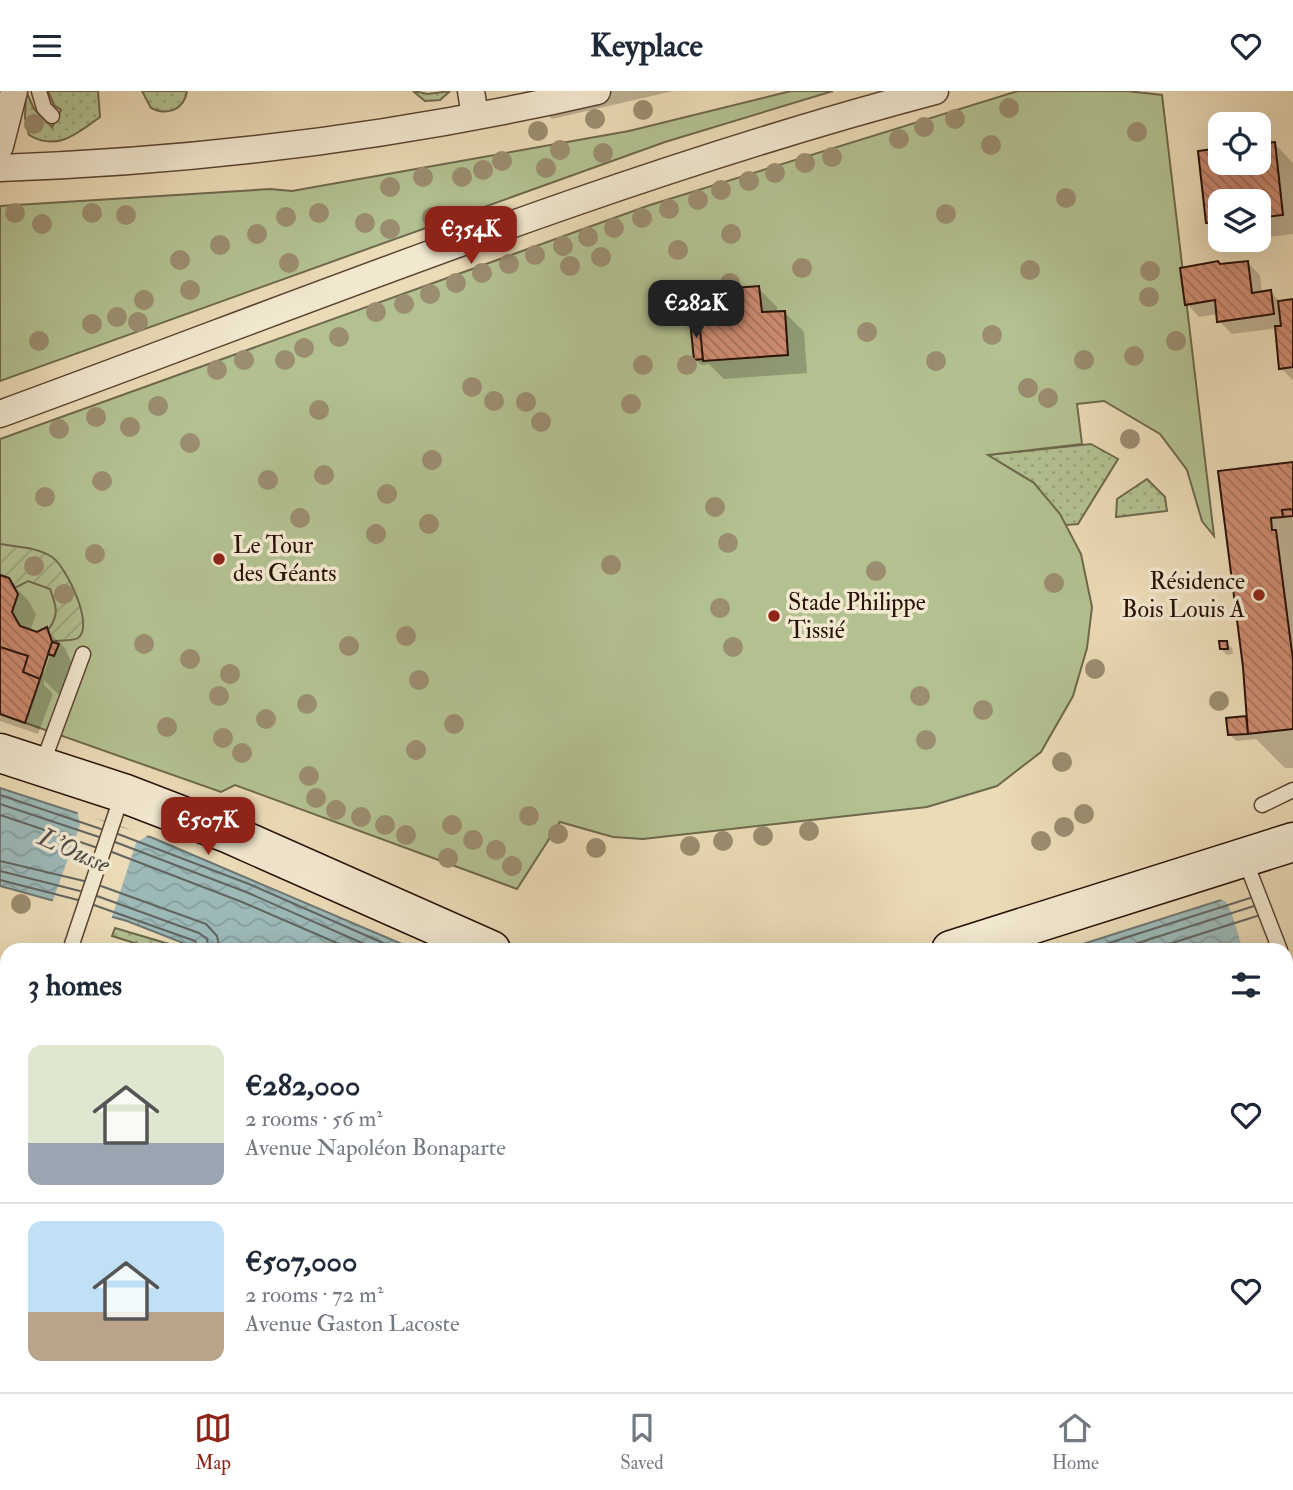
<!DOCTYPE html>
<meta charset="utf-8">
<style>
:root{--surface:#fff;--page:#f2f2f3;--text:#1f2937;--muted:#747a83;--line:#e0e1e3;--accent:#8f2418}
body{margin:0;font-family:"IM FELL Double Pica",serif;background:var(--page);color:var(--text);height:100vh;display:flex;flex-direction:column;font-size:26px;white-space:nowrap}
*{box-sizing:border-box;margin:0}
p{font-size:23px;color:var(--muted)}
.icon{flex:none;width:38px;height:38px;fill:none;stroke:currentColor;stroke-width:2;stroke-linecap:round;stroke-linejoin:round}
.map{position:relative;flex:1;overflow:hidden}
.sheet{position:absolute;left:0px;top:852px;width:1293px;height:450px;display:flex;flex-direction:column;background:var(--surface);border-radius:21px 21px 0 0;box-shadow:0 7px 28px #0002}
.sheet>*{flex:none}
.fabs{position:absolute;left:1208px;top:21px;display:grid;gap:14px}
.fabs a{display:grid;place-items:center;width:63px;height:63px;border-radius:14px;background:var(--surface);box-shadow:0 7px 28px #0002;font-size:35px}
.price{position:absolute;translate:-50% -60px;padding:0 16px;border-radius:14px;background:var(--accent);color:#fff;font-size:23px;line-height:46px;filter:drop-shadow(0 2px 4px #0008)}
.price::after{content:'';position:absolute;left:50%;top:42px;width:21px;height:16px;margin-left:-10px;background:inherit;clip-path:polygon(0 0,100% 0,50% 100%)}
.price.selected{background:#222;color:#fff}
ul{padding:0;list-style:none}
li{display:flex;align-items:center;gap:21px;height:175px;padding:0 28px}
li+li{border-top:2px solid var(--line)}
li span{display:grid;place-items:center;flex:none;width:196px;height:140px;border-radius:14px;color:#555}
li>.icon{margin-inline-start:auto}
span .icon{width:84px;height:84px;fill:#fffc;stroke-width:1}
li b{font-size:30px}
h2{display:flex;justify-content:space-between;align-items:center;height:84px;padding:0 28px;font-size:30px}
header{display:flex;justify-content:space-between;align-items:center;height:91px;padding:0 28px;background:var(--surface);font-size:32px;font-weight:700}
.tabs{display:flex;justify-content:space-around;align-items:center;height:98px;border-top:2px solid var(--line);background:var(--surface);font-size:19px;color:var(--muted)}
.tabs a{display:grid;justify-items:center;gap:4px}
.tabs .selected{color:var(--accent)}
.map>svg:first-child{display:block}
.grass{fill:url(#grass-dots);stroke:#6e684c;stroke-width:2}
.park{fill:#b3c191;stroke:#6e684c;stroke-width:2}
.garden{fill:url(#garden-furrows);stroke:#6e684c;stroke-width:2}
.water{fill:url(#water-waves);stroke:#6e7571;stroke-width:2}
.pier{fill:#ebdbb6}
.shadow{fill:#0003;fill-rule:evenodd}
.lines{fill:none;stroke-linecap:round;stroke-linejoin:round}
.shore{stroke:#626460;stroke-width:2}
.building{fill:url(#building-back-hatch);stroke:#291007;stroke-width:2}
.service-casing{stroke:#5a4333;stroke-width:17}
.minor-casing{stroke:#5a4333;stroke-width:29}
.secondary-casing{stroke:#291007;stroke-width:41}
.service{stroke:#f2e8d0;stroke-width:14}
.minor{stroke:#f2e8d0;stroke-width:26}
.secondary{stroke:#f2e8d0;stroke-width:38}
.rail{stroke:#291007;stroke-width:5;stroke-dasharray:12 12;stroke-linecap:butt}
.tree{fill:#9b8d70}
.poi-dot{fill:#8f2418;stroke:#f2e8d0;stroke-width:2.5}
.labels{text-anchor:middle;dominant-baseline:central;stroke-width:7;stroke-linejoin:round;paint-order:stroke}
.poi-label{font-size:24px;fill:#291007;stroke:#f2e8d0;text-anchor:start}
.water-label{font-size:26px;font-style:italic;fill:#514b45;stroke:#f2e8d0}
</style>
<header><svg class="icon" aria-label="menu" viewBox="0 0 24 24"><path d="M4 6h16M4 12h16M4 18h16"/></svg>Keyplace<svg class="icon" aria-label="heart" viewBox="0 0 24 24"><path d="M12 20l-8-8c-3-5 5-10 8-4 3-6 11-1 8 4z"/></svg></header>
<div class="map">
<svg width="1293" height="1301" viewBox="0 0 1293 1301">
<defs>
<pattern id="grass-dots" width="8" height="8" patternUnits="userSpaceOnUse" patternTransform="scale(1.75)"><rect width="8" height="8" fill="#b3c191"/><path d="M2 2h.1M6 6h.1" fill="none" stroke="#9aa57c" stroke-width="1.8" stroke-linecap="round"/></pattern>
<pattern id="garden-furrows" width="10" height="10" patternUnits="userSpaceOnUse" patternTransform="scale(1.75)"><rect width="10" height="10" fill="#b3c191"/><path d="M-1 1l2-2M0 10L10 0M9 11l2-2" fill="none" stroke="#9aa57c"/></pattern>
<pattern id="water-waves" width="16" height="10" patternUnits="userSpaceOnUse" patternTransform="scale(1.75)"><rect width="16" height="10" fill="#9cb9b8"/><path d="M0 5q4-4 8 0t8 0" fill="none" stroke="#869e9d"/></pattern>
<pattern id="building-back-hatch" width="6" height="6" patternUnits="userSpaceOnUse" patternTransform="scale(1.75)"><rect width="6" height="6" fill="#ce8c71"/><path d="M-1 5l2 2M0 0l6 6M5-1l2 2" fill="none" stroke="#a7715b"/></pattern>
</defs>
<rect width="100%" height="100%" fill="#ebdbb6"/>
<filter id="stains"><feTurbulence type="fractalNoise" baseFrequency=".00286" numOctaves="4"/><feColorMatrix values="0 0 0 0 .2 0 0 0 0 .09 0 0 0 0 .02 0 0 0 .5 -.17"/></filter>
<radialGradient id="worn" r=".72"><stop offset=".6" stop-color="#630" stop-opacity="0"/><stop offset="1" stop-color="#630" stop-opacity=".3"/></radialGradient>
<path class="grass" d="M26 0 34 18 52 36 61 19 54 14 48 0H98L100 26C78 42 57 61 29 44L25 27Z
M142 0H187C184 19 167 25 151 17Z
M413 0 428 3 450 0 440 9 425 10Z
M1091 353 1118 368 1078 433 1066 434 1034 392 987 364Z
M1147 388 1165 406 1167 420 1116 426 1117 408Z
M115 837 179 856 186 859H157L112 845Z
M1119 1295H1190L1191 1298 1132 1301Z"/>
<path class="park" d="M791 0H833L665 51 0 290V115L270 98 292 100 629 40Z
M1018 0H1127L1162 4 1214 445 1202 430 1187 379 1160 343 1104 310 1077 313 1082 353 988 364 1034 392 1060 423 1081 463 1092 516 1087 557 1073 605 1041 661 997 695 927 716 643 748 613 746 560 731 517 798 235 694 221 701 0 623V348L650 114Z
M904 1295H1061L1073 1301H901Z"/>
<path class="garden" d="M0 453C18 456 36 456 52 466 66 475 95 535 78 547 71 551 59 548 52 551L48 539C60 524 56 514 50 498L28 490 15 497 9 487 0 484Z"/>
<path class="water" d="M0 697 153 747 416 859H201L127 830 0 795Z
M1293 786V869L1286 859H1064Z"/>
<path class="pier" d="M77 719 112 734 150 743 136 752 111 829 52 812 80 734Z
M1293 782V873L1286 875V859H1243L1231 820 1225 810 1215 807Z"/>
<path class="shadow" d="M524 0H673L552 28Z
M1275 53 1293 72V143L1258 147V110H1220V143L1208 131 1220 72H1258Z
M1248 172 1260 184 1262 202 1271 201 1281 212 1293 210V289L1281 277 1277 237 1232 243 1219 230 1218 223 1199 226 1187 213Z
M758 197 777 216 778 222H785L804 241 807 282 724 288 709 273 701 274 695 268 692 231 725 226Z
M1293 372V677H1285L1256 648 1236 650 1230 644 1246 626 1249 630 1220 382Z
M0 486 8 489 28 509 36 523 30 541 37 543 46 538 65 557 71 571 60 605 44 589V594L53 603 38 643 0 630ZM49 555 53 556 44 582 41 580Z
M1226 551 1232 557 1233 563 1227 564 1221 558Z
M666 1295H913L911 1301H681Z"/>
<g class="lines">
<path class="shore" d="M0 704 101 738
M0 713 99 746
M0 724 95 756
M118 743 249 793 399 859
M115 751 246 801 378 859
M112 761 242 811 353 859
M0 770 84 790
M0 780 80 800
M0 789 78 809
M101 795 206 833 217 845 220 859
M97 805 199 842 207 848 209 859
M94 814 195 850 200 859
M1087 859 1250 807
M1116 859 1254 815
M1150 859 1257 825"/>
</g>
<path class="building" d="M1275 51 1283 124 1258 127V110H1220V131L1206 132 1198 60 1220 57V72H1258V53Z
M1218 170 1220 173 1248 170 1252 202 1271 199 1274 223 1217 231 1215 209 1185 214 1180 177Z
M759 195 762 221 785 220 788 264 703 270 699 227 723 225 721 198Z
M1293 208V276L1279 278 1275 235H1281L1278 210Z
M690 229H699L703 268 694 269Z
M1293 371V418L1282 419 1283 426 1271 427 1272 439H1276L1293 569V638L1248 643 1243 576 1218 380Z
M1293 418V425L1283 426 1282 419Z
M0 484 9 487 18 503 12 521 20 535 37 541 47 536 52 551 40 588 23 581 28 565 0 556Z
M1219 550H1227L1228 558H1220Z
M52 551 59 553 54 565 48 563Z
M0 556 28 565 23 581 40 588 25 632 0 623Z
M1246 625 1248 643 1228 644 1226 627Z
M674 1295H904L901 1301H689Z"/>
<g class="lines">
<defs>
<path id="service" d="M39 0 44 17 52 25
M42 674 83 563
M1262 714 1293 699
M1245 769 1280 859
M70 859 122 704
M1286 877 1291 893 1293 969
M0 887 7 889
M0 945 7 947"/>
<path id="minor" d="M471 0 475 25
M0 55 14 0
M0 77C200 70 402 45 597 0
M0 323C309 210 616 84 935 0"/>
<path id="secondary" d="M0 662 123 702 227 742 491 859
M951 859 1293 751"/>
</defs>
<use href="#service" class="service-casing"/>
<use href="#minor" class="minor-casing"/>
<use href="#secondary" class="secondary-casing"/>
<use href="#service" class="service"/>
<use href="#minor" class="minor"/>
<use href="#secondary" class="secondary"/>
<path class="rail" d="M0 1133 7 1135
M0 1151 7 1153
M0 1194 7 1196
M0 1235 7 1237
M194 1295 213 1301
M321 1295 340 1301
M465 1295 484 1301
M517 1295 536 1301"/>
</g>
<g class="tree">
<circle cx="1009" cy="17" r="10"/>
<circle cx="643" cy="19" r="10"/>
<circle cx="595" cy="28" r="10"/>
<circle cx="955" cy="28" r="10"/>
<circle cx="34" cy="33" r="10"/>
<circle cx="924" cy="36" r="10"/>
<circle cx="538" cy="40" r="10"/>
<circle cx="1137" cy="41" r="10"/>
<circle cx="899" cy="48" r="10"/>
<circle cx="991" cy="54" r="10"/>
<circle cx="560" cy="59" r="10"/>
<circle cx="603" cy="62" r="10"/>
<circle cx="832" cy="66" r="10"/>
<circle cx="502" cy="70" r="10"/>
<circle cx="805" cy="72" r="10"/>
<circle cx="546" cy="77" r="10"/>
<circle cx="483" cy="79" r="10"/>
<circle cx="775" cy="82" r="10"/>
<circle cx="423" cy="86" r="10"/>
<circle cx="462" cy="86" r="10"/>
<circle cx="749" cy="90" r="10"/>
<circle cx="390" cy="96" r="10"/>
<circle cx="721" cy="99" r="10"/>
<circle cx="1066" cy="107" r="10"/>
<circle cx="698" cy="109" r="10"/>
<circle cx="669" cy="118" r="10"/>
<circle cx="15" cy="122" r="10"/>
<circle cx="92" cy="122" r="10"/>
<circle cx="319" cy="122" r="10"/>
<circle cx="946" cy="123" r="10"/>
<circle cx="126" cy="124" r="10"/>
<circle cx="286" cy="126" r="10"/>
<circle cx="432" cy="126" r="10"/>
<circle cx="642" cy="127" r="10"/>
<circle cx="365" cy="132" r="10"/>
<circle cx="42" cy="133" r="10"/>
<circle cx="614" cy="137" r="10"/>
<circle cx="390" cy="138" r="10"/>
<circle cx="257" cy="143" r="10"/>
<circle cx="731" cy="143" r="10"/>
<circle cx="588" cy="146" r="10"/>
<circle cx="220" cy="154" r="10"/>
<circle cx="563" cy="155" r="10"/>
<circle cx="678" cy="159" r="10"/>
<circle cx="535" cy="164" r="10"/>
<circle cx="601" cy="166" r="10"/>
<circle cx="180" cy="169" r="10"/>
<circle cx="289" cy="172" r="10"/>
<circle cx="509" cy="173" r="10"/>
<circle cx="570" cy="175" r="10"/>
<circle cx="802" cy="177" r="10"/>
<circle cx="1030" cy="179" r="10"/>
<circle cx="1150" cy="180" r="10"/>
<circle cx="482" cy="182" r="10"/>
<circle cx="456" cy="192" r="10"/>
<circle cx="730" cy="192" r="10"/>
<circle cx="190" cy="199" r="10"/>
<circle cx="430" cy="203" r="10"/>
<circle cx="1149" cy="206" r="10"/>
<circle cx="144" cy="209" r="10"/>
<circle cx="404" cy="213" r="10"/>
<circle cx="376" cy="221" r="10"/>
<circle cx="117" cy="226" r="10"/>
<circle cx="138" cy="231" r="10"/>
<circle cx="92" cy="233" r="10"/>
<circle cx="867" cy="241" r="10"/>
<circle cx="992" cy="244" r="10"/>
<circle cx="339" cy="246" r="10"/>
<circle cx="39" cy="250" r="10"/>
<circle cx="1176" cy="250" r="10"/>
<circle cx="304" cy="257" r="10"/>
<circle cx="1134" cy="265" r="10"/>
<circle cx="244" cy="269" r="10"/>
<circle cx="285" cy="269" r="10"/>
<circle cx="1084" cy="269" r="10"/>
<circle cx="936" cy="270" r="10"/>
<circle cx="643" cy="274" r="10"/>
<circle cx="687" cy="274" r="10"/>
<circle cx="217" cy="279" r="10"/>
<circle cx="472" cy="296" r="10"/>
<circle cx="1028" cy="297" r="10"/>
<circle cx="1048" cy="307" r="10"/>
<circle cx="494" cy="310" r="10"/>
<circle cx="526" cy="311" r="10"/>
<circle cx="631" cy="313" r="10"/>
<circle cx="158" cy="315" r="10"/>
<circle cx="319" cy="319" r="10"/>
<circle cx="96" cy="326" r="10"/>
<circle cx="541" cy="331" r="10"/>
<circle cx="130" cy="336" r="10"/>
<circle cx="59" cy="338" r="10"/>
<circle cx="1130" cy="348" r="10"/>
<circle cx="190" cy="352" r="10"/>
<circle cx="432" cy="369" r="10"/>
<circle cx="324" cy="384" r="10"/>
<circle cx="268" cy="389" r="10"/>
<circle cx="102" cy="390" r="10"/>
<circle cx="387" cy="403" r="10"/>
<circle cx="45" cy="406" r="10"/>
<circle cx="715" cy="416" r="10"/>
<circle cx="300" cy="427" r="10"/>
<circle cx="429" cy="433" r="10"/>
<circle cx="376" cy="443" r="10"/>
<circle cx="728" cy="452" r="10"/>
<circle cx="95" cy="463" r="10"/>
<circle cx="611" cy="474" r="10"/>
<circle cx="34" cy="475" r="10"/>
<circle cx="876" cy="480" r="10"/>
<circle cx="1054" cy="492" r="10"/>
<circle cx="64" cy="503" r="10"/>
<circle cx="720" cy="517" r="10"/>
<circle cx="406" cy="545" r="10"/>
<circle cx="144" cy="553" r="10"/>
<circle cx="349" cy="555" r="10"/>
<circle cx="733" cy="556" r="10"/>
<circle cx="190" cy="568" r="10"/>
<circle cx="1095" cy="578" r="10"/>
<circle cx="230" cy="583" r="10"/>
<circle cx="419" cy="589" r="10"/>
<circle cx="219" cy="605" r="10"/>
<circle cx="920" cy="605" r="10"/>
<circle cx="1219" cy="610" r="10"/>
<circle cx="307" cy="613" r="10"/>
<circle cx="983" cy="619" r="10"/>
<circle cx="266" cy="628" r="10"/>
<circle cx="454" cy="633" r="10"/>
<circle cx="167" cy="636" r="10"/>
<circle cx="223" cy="647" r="10"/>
<circle cx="926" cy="649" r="10"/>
<circle cx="416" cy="659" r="10"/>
<circle cx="242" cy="662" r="10"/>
<circle cx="1062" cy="671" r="10"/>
<circle cx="309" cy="685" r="10"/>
<circle cx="316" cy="707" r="10"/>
<circle cx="336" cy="719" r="10"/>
<circle cx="1084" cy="723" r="10"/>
<circle cx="529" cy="725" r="10"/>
<circle cx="361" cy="726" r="10"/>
<circle cx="385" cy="734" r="10"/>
<circle cx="452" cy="734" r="10"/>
<circle cx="1064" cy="736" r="10"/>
<circle cx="809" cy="740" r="10"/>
<circle cx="558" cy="743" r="10"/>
<circle cx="406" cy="744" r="10"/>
<circle cx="763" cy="745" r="10"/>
<circle cx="473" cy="749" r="10"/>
<circle cx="723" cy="750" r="10"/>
<circle cx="1041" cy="750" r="10"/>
<circle cx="690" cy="755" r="10"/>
<circle cx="596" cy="757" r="10"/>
<circle cx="496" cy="759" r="10"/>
<circle cx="448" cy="767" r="10"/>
<circle cx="512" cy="775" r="10"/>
<circle cx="21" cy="813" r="10"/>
</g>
<g class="poi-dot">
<circle cx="219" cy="468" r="7"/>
<circle cx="1259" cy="504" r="7"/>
<circle cx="774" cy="525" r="7"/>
</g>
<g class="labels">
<g class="poi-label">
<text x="233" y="454">Le Tour<tspan x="233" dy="28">des Géants</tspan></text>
<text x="1245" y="490" text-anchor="end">Résidence<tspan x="1245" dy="28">Bois Louis A</tspan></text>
<text x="788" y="511">Stade Philippe<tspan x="788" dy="28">Tissié</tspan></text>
</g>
<g class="water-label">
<text transform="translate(74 760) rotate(24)">L'Ousse</text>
</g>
</g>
<rect width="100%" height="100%" filter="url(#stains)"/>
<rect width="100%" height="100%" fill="url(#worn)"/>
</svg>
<div class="fabs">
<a><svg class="icon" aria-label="locate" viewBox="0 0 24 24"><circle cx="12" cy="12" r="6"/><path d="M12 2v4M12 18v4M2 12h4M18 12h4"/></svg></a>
<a><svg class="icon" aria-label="layers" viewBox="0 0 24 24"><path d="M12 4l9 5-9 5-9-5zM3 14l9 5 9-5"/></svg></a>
</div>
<b class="price" style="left:471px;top:175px">€354K</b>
<b class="price selected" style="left:696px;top:249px">€282K</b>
<b class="price" style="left:208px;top:766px">€507K</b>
<section class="sheet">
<h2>3 homes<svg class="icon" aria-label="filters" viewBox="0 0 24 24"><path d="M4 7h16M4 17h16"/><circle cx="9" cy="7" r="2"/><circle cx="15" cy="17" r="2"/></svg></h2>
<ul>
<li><span style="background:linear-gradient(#dfe7d0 70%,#9aa5b1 0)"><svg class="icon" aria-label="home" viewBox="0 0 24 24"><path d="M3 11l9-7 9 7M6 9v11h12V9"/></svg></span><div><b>€282,000</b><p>2 rooms · 56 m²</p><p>Avenue Napoléon Bonaparte</p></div><svg class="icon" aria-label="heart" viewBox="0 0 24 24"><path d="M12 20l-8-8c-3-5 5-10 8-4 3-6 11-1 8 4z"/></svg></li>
<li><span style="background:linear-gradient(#bfe0f5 65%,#b9a48a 0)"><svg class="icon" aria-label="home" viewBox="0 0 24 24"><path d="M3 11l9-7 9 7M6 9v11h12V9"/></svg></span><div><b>€507,000</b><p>2 rooms · 72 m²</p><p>Avenue Gaston Lacoste</p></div><svg class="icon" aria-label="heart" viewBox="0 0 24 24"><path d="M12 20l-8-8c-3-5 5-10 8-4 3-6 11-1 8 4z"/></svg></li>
</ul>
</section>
</div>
<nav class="tabs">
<a class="selected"><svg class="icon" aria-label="map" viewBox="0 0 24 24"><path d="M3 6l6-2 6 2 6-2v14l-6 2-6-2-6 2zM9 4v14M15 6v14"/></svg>Map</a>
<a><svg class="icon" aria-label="saved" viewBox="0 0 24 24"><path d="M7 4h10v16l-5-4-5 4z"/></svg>Saved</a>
<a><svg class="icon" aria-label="home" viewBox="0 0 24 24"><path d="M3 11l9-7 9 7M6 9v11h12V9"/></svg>Home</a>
</nav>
